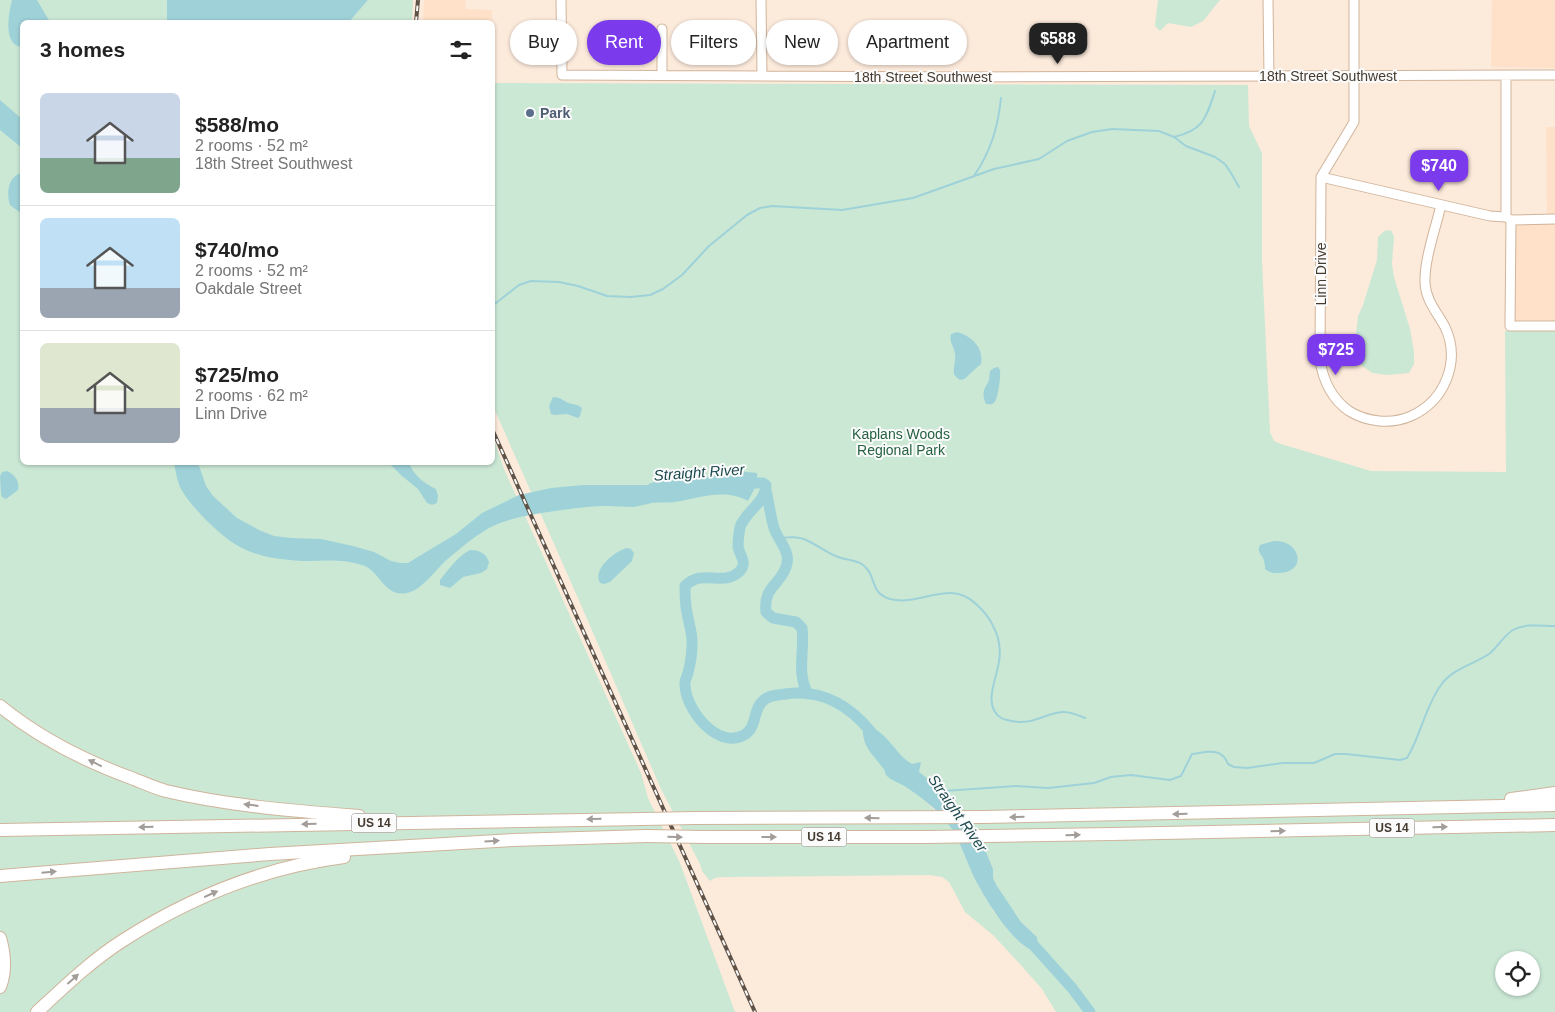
<!DOCTYPE html>
<meta charset="utf-8">
<style>
:root{--surface:#fff;--page:#f2f2f2;--text:#222;--muted:#767676;--line:#e0e0e0;--accent:#7c3aed}
body{margin:0;font-family:Helvetica,sans-serif;background:var(--page);color:var(--text);height:100vh;display:flex;flex-direction:column;font-size:19px;white-space:nowrap}
*{box-sizing:border-box;margin:0}
p{font-size:16px;color:var(--muted)}
.icon{flex:none;width:28px;height:28px;fill:none;stroke:currentColor;stroke-width:2;stroke-linecap:round;stroke-linejoin:round}
.map{position:relative;flex:1;overflow:hidden}
.side{position:absolute;left:20px;top:20px;width:475px;height:445px;display:flex;flex-direction:column;background:var(--surface);border-radius:8px;box-shadow:0 1px 4px #0004}
.side>*{flex:none}
.banner{position:absolute;left:510px;top:20px;width:475px;height:45px;display:flex;gap:10px}
.buttons{position:absolute;left:1495px;top:951px;display:grid;gap:10px}
.buttons a{display:grid;place-items:center;width:45px;height:45px;border-radius:50%;background:var(--surface);box-shadow:0 1px 4px #0004;font-size:25px}
.price{position:absolute;translate:-50% -42px;padding:0 11px;border-radius:10px;background:var(--accent);color:#fff;font-size:16px;line-height:32px;filter:drop-shadow(0 1px 2px #0008)}
.price::after{content:'';position:absolute;left:50%;top:30px;width:15px;height:11px;margin-left:-8px;background:inherit;clip-path:polygon(0 0,100% 0,50% 100%)}
.price.active{background:#222;color:#fff}
ul{padding:0;list-style:none}
li{display:flex;align-items:center;gap:15px;height:125px;padding:0 20px}
li+li{border-top:1px solid var(--line)}
li span{display:grid;place-items:center;flex:none;width:140px;height:100px;border-radius:8px;color:#555}
li>.icon{margin-inline-start:auto}
span .icon{width:60px;height:60px;fill:#fffc;stroke-width:1}
li b{font-size:21px}
h2{display:flex;justify-content:space-between;align-items:center;height:60px;padding:0 20px;font-size:21px}
.tag{padding:0 18px;border-radius:22px;background:var(--surface);box-shadow:0 1px 4px #0004;font-size:18px;line-height:45px}
.tag.active{background:var(--accent);color:#fff}
.map>svg:first-child{display:block}
.built{fill:#fee1c8}
.green{fill:#cbe8d5;fill-rule:evenodd}
.water{fill:#9ed2d8}
.lines{fill:none;stroke-linecap:round;stroke-linejoin:round}
.stream{stroke:#9ed2d8;stroke-width:2}
.river{stroke:#9ed2d8;stroke-width:11}
.minor-casing{stroke:#d0b49b;stroke-width:11}
.highway-casing{stroke:#d0b49b;stroke-width:14}
.minor{stroke:#fff;stroke-width:9}
.highway{stroke:#fff;stroke-width:12}
.rail-casing{stroke:#5f5348;stroke-width:4}
.rail{stroke:#fbfbfb;stroke-width:2;stroke-dasharray:5.5;stroke-linecap:butt}
.highway-bridge-casing{stroke:#d0b49b;stroke-width:14;stroke-linecap:butt}
.highway-bridge{stroke:#fff;stroke-width:12}
.oneway{fill:#a29d98}
.service-dot{fill:#5c6f8a;stroke:#fbfbfb;stroke-width:2}
.labels{text-anchor:middle;dominant-baseline:central;stroke-width:4;stroke-linejoin:round;paint-order:stroke}
.shield{fill:#fbfbfb;stroke:#7c756d;stroke-width:1}
.shield-label{font-size:12px;font-weight:bold;fill:#463b30}
.street-label{font-size:14px;fill:#463b30;stroke:#fbfbfb}
.service-label{font-size:14px;font-weight:bold;fill:#4e5e75;stroke:#fbfbfb;text-anchor:start}
.park-label{font-size:14px;fill:#256241;stroke:#fbfbfb}
.water-label{font-size:15px;font-style:italic;fill:#1c4a4f;stroke:#fbfbfb}
</style>
<div class="map">
<svg width="1555" height="1012" viewBox="0 0 1555 1012">
<rect width="100%" height="100%" fill="#fceadb"/>
<path class="built" d="M424 0H465L466 9 492 10V22H423Z
M1492 0H1555V68L1491 67Z
M1546 127H1555V214H1547Z
M1519 223H1555V331H1512L1514 229 1515 226Z"/>
<path class="green" d="M0 0H167V22H22V462H492L493 436 504 469 641 773 648 798 680 863 735 1012H0Z
M368 0H413L412 22H349Z
M1158 0H1220L1203 21 1191 27 1168 23 1160 31 1155 26Z
M492 83 1248 85 1249 126 1262 153V261L1270 432 1274 441 1281 444 1371 471 1506 472 1505 331H1555V1012H1056L1042 989 1019 963 994 936 965 912 949 882 942 877 930 875 732 877C724 877 715 876 710 881L702 871 700 864 661 789 577 596 493 406ZM951 800 966 822 970 831 985 849 993 869V878L1001 894 1021 922 1037 937 1032 951 1016 939 994 912 978 885 959 843 949 824 925 801ZM1504 960H1531V988H1504Z
M1391 230 1394 237 1392 264 1394 277 1410 329 1414 352V364L1409 373 1387 375 1372 373 1361 365 1357 350 1356 334 1358 316 1363 305 1377 260 1378 237 1384 231Z"/>
<path class="water" d="M12 0H37L50 22H22V47C2 45 9 13 12 0Z
M167 0H368L349 22H167Z
M0 100 22 119V148L0 130Z
M22 173V214L10 205C6 193 8 176 22 173Z
M957 332C972 336 984 348 981 364 979 366 976 368 974 370 967 375 963 387 954 374 953 367 956 361 955 354 954 346 949 343 951 334Z
M998 367 1000 370C1001 376 998 399 994 403 991 405 990 404 986 404 982 395 983 391 987 384 990 380 989 376 990 371L994 368Z
M553 397C561 397 563 401 569 403 575 405 577 404 582 408L580 416 578 418 567 414 555 415 551 414 549 406Z
M174 463H198L206 486 213 496 237 518 259 530 274 536 291 538 321 539 353 546 374 552 391 561 400 563H408L416 558 456 534 482 513 519 495 551 488 583 485H647L663 478H679L692 473 710 477 736 471 757 473V484L748 501C724 488 700 498 675 502 667 503 660 502 652 503 646 504 640 506 634 507 625 507 616 506 607 506 592 506 577 508 562 510 537 514 513 516 489 528 475 536 462 547 450 557 437 567 423 590 407 593 384 598 380 570 362 565 336 557 315 563 290 560 273 559 255 555 240 547 221 537 191 507 181 489 177 481 176 472 174 463Z
M389 463H409C414 476 424 483 436 489L438 496 437 503 432 505 427 503 418 489 402 476Z
M7 471C15 475 20 481 18 490L6 499 2 497 1 494 0 476 2 472Z
M1274 541C1299 539 1309 571 1280 573 1274 573 1270 573 1265 569 1265 567 1265 564 1264 561 1263 554 1256 553 1260 545Z
M627 548 631 549 634 553 632 561 610 582 604 584 600 583C592 569 615 551 627 548Z
M470 550C479 550 486 553 489 562L487 569 481 573 463 577 450 588 440 585V580C448 570 458 556 470 550Z
M863 722C872 726 879 731 886 738 895 747 901 758 912 764L921 762 919 772 944 791 956 806 970 831 985 849 993 869V878L997 886 1021 922 1037 937 1039 953C1024 949 1014 937 1004 925 994 912 985 898 977 883 967 864 961 842 949 825 938 810 921 797 906 787 900 783 890 780 886 775 885 773 885 770 883 768 870 751 861 746 863 722Z"/>
<g class="lines">
<path class="stream" d="M1174 137C1204 130 1206 118 1215 91
M974 176C991 151 998 127 1001 98
M492 306 519 285 531 281 559 282 578 286 607 296 631 297 650 295 663 289 682 275 709 246 747 215 760 208 772 206 842 210 913 198 994 169 1039 159 1067 141 1092 132 1112 129 1159 131 1174 137 1186 146 1215 157 1225 164 1231 173 1239 187
M779 538C789 537 799 536 808 541 819 546 827 553 838 557 846 560 857 560 863 565 877 575 869 593 890 599 921 607 949 578 976 604 984 611 990 618 994 628 999 637 1001 651 999 661 997 679 982 705 1001 718 1004 720 1009 720 1012 721 1033 726 1046 712 1064 712 1071 712 1078 715 1085 718
M944 791 1016 786 1048 788 1094 783 1111 777 1131 775 1170 780 1181 776 1192 754C1207 752 1222 747 1228 764L1234 767 1247 768 1283 763H1314L1335 754H1346L1400 760 1407 758C1421 735 1425 707 1441 685 1452 669 1474 664 1489 654 1498 647 1504 635 1513 630 1525 623 1542 626 1555 626"/>
<path class="river" d="M743 483H763L766 485C766 502 745 512 740 527 739 533 738 541 738 547 740 556 748 563 739 572 722 587 703 568 685 586 685 595 685 604 687 613 689 624 693 635 692 646 692 655 690 665 688 673 687 676 685 680 685 683 684 708 717 750 744 735 758 727 752 709 764 700 769 695 778 695 785 694 822 689 849 705 871 732
M766 490C769 502 770 515 774 528 778 541 792 552 786 567 780 585 763 587 766 612L773 618 796 622 802 628C805 652 796 672 808 694
M1028 939 1072 988 1090 1012"/>
<defs>
<path id="minor" d="M561 0 562 75 962 77 1555 75
M761 0 762 76
M1268 0 1269 76
M1354 0V122L1321 177 1320 360C1323 380 1332 399 1349 411 1367 422 1391 425 1411 416 1445 401 1461 361 1445 327 1437 312 1426 301 1425 283 1424 260 1436 227 1441 205
M662 29V75
M1506 76V217
M1321 177 1490 216 1506 217 1511 220 1555 219
M1511 220 1510 326H1555"/>
<path id="highway" d="M0 706C39 738 87 762 134 779 144 783 155 788 166 791 229 806 295 811 359 816
M1511 799 1555 793
M695 818 984 817 1555 805
M0 830 643 819
M704 837H928L1112 834 1555 825
M0 876 270 854 513 840 647 836
M0 938C5 955 6 971 0 987
M37 1012C64 987 91 961 122 941 189 898 265 867 344 857"/>
</defs>
<use href="#minor" class="minor-casing"/>
<use href="#highway" class="highway-casing"/>
<use href="#minor" class="minor"/>
<use href="#highway" class="highway"/>
<defs>
<path id="rail" d="M416 22 418 0
M492 429 755 1012"/>
</defs>
<use href="#rail" class="rail-casing"/>
<use href="#rail" class="rail"/>
<defs>
<path id="highway-bridge" d="M643 819 695 818
M647 836 704 837"/>
</defs>
<use href="#highway-bridge" class="highway-bridge-casing"/>
<use href="#highway-bridge" class="highway-bridge"/>
</g>
<defs><path id="oneway-solid" d="M-6-.8H1V-3.2L6.5 0L1 3.2V.8H-6Z" transform="scale(1.25)"/></defs>
<g class="oneway">
<use href="#oneway-solid" transform="translate(95 763) rotate(-154)"/>
<use href="#oneway-solid" transform="translate(251 805) rotate(-173)"/>
<use href="#oneway-solid" transform="translate(1180 814) rotate(179)"/>
<use href="#oneway-solid" transform="translate(1017 817) rotate(179)"/>
<use href="#oneway-solid" transform="translate(872 818) rotate(-179)"/>
<use href="#oneway-solid" transform="translate(594 819) rotate(179)"/>
<use href="#oneway-solid" transform="translate(309 824) rotate(179)"/>
<use href="#oneway-solid" transform="translate(146 827) rotate(179)"/>
<use href="#oneway-solid" transform="translate(1440 827) rotate(-1)"/>
<use href="#oneway-solid" transform="translate(1278 831) rotate(-1)"/>
<use href="#oneway-solid" transform="translate(1073 835) rotate(-1)"/>
<use href="#oneway-solid" transform="translate(675 837) rotate(1)"/>
<use href="#oneway-solid" transform="translate(769 837)"/>
<use href="#oneway-solid" transform="translate(492 841) rotate(-4)"/>
<use href="#oneway-solid" transform="translate(49 872) rotate(-5)"/>
<use href="#oneway-solid" transform="translate(211 894) rotate(-24)"/>
<use href="#oneway-solid" transform="translate(73 979) rotate(-42)"/>
</g>
<circle class="service-dot" cx="530" cy="113" r="5"/>
<g class="labels">
<g class="shield">
<rect x="351.5" y="813.5" width="45" height="19" rx="4"/>
<rect x="1369.5" y="818.5" width="45" height="19" rx="4"/>
<rect x="801.5" y="827.5" width="45" height="19" rx="4"/>
</g>
<g class="shield-label">
<text x="374" y="823">US 14</text>
<text x="1392" y="828">US 14</text>
<text x="824" y="837">US 14</text>
</g>
<g class="street-label">
<text x="1328" y="76">18th Street Southwest</text>
<text x="923" y="77">18th Street Southwest</text>
<text transform="translate(1321 274) rotate(-90)">Linn Drive</text>
</g>
<g class="service-label">
<text x="540" y="113">Park</text>
</g>
<g class="park-label">
<text x="901" y="434">Kaplans Woods<tspan x="901" dy="16">Regional Park</tspan></text>
</g>
<g class="water-label">
<text transform="translate(699 472) rotate(-4)">Straight River</text>
<text transform="translate(958 813) rotate(55)">Straight River</text>
</g>
</g>
</svg>
<div class="buttons">
<a><svg class="icon" aria-label="locate" viewBox="0 0 24 24"><circle cx="12" cy="12" r="6"/><path d="M12 2v4M12 18v4M2 12h4M18 12h4"/></svg></a>
</div>
<b class="price active" style="left:1058px;top:65px">$588</b>
<b class="price" style="left:1439px;top:192px">$740</b>
<b class="price" style="left:1336px;top:376px">$725</b>
<div class="banner">
<a class="tag">Buy</a>
<a class="tag active">Rent</a>
<a class="tag">Filters</a>
<a class="tag">New</a>
<a class="tag">Apartment</a>
</div>
<section class="side">
<h2>3 homes<svg class="icon" aria-label="filters" viewBox="0 0 24 24"><path d="M4 7h16M4 17h16"/><circle cx="9" cy="7" r="2"/><circle cx="15" cy="17" r="2"/></svg></h2>
<ul>
<li><span style="background:linear-gradient(#c9d6e8 65%,#7fa58c 0)"><svg class="icon" aria-label="home" viewBox="0 0 24 24"><path d="M3 11l9-7 9 7M6 9v11h12V9"/></svg></span><div><b>$588/mo</b><p>2 rooms · 52 m²</p><p>18th Street Southwest</p></div></li>
<li><span style="background:linear-gradient(#bfe0f5 70%,#9aa5b1 0)"><svg class="icon" aria-label="home" viewBox="0 0 24 24"><path d="M3 11l9-7 9 7M6 9v11h12V9"/></svg></span><div><b>$740/mo</b><p>2 rooms · 52 m²</p><p>Oakdale Street</p></div></li>
<li><span style="background:linear-gradient(#dfe7d0 65%,#9aa5b1 0)"><svg class="icon" aria-label="home" viewBox="0 0 24 24"><path d="M3 11l9-7 9 7M6 9v11h12V9"/></svg></span><div><b>$725/mo</b><p>2 rooms · 62 m²</p><p>Linn Drive</p></div></li>
</ul>
</section>
</div>
